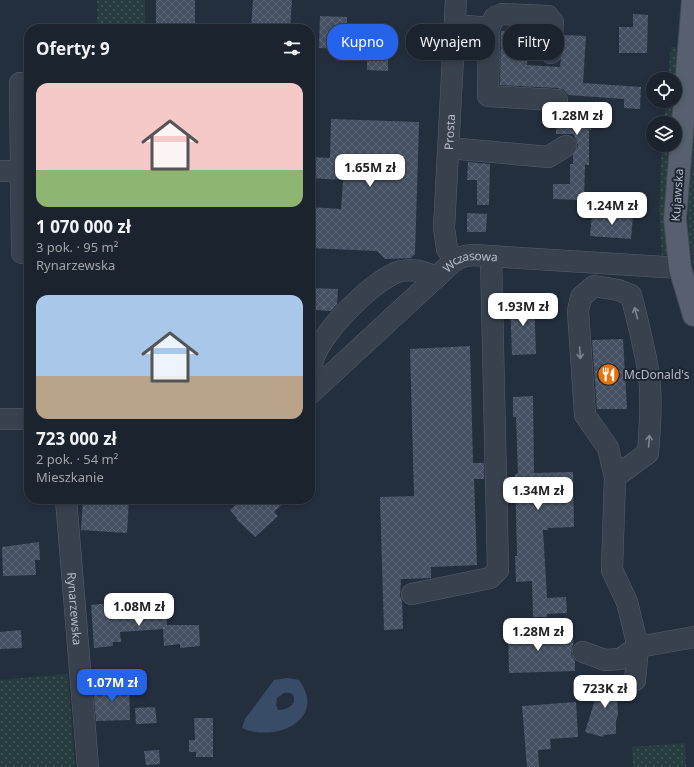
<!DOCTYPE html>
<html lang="pl">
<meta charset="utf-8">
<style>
:root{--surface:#1b232e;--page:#242b36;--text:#f1f3f6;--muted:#a0a4aa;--line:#39404a;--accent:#2563eb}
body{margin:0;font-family:"Noto Sans",sans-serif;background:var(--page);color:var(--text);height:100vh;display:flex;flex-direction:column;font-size:15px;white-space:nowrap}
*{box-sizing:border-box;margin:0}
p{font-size:13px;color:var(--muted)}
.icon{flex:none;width:22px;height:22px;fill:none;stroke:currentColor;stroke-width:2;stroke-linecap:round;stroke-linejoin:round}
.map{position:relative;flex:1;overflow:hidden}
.panel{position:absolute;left:24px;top:24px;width:291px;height:480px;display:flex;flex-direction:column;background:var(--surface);border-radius:16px;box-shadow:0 2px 6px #0003,0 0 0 1px var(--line)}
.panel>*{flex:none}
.banner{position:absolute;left:327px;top:24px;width:307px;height:36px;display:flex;gap:8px}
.buttons{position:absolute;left:646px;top:72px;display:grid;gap:8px}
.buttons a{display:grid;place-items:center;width:36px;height:36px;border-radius:50%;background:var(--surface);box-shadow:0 2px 6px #0003,0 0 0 1px var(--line);font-size:20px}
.price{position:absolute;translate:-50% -34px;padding:0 9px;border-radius:8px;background:#fff;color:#222;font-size:13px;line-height:26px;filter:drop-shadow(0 1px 2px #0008)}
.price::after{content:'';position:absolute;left:50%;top:24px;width:12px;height:9px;margin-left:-6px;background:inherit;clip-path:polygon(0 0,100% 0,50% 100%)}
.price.selected{background:var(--accent);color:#fff}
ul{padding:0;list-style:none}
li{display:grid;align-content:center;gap:8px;height:212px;padding:0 12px}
li span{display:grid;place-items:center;height:124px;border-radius:12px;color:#555}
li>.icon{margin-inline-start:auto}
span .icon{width:72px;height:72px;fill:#fffc;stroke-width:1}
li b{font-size:17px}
h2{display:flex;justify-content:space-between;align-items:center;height:48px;padding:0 12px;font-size:17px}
.tag{padding:0 14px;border-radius:16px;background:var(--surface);box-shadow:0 2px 6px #0003,0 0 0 1px var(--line);font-size:14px;line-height:36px}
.tag.selected{background:var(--accent);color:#fff}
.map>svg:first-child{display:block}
.grass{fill:url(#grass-dots)}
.water{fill:#394c67;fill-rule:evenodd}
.building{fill:url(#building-cross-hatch)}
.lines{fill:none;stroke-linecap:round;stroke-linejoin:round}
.minor-casing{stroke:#565f6c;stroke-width:22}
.major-casing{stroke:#414a57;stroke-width:24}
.minor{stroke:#38414e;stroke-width:21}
.major{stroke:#56606e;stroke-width:22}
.oneway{stroke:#7c8592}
.labels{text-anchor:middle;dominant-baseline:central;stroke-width:4;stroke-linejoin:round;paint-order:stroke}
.street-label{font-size:12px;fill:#b4bcc9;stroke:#1d2633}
.poi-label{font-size:12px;fill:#b4bcc9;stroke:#1d2633;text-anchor:start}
</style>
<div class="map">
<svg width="694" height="767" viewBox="0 0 694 767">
<defs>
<pattern id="grass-dots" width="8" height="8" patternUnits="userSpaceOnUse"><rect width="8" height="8" fill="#263c3f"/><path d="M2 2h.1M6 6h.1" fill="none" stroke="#435659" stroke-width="1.8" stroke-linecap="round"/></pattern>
<pattern id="building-cross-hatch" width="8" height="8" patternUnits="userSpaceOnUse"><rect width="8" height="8" fill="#455162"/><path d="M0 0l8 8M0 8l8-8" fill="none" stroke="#5d6877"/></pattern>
</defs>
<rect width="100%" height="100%" fill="#242f3e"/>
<path class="grass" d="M97 0H145V29H97Z
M671 47H676L679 65 675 123H664L666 101H675V79H668Z
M694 105V270C683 215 690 160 694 105Z
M662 145H674L669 252 662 257 659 211Z
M68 674 75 767H0V680Z
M685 743 686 767H633L632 747Z"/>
<path class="water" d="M287 678 299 680C328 720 275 743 242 728L245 719 274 680ZM284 693H291L294 697V702C290 708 285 710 278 710L276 705 277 698Z"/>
<path class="building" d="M156 0H195V29H156Z
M253 0H292L290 29H251Z
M633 14 648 15 647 53H619V27H633Z
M320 16 347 17V26L361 27 359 56 335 55V49L319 48Z
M501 31 530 32 527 65 560 67 564 35 586 36 583 83 641 87 640 109 624 108V99L568 95 564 90 558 88 500 85Z
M367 58H388V71L367 70Z
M556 117 591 118V130H589V165L573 164V155L578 146 576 140 573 134H556Z
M331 119 419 122 415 254 411 258 385 259 377 251 310 248V207L341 209 343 180 310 178 312 157 330 158Z
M468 162 490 164 489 205H477V180H467Z
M570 164H585L584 200 553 199V184H570Z
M467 213 487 214 486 232H467Z
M592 214 633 216 631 239 590 236Z
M310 288 338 289 337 304 331 311 315 310V305H310Z
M510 300H534L536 354 512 355Z
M623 339 627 409H597L592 340Z
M470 346 473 463H484V479H474L477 565 431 567V578L401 579 400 596 402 600 403 629 384 630 380 497 414 496 410 349Z
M533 396 534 473 573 472 574 527 548 528V530H543L547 598 566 597 567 613 547 614V617H533L532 581 516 582 515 556H517L515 474H518L516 417H513V397Z
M83 499H129L127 533 81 530Z
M242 499H288L274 512 278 516 255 537 236 519 237 518 230 510Z
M39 542 40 560H35L36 575 3 576 2 547Z
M110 603V614L166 609 167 625H199L200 646 180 648V644L164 646 163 629 120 632 121 642H113V646L94 648 91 605Z
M544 627 545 641 574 640 571 654 575 661V671L509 673 508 628Z
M21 630 22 648 0 649V632Z
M616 676 618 715 616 721V734L604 735 603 737 585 732 602 677Z
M129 685 130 720 96 721 93 686Z
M576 702 578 737 550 739 551 749 538 750 539 767H527L522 706Z
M155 707 157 723 136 724 135 708Z
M194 718H213V757H196V752H189V740H195Z
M159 750 160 764 146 765 144 751Z"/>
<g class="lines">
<defs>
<g id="minor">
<path d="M455 25 489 28 495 17 502 14 548 16 553 22 551 53"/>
<path d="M489 28 488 96 557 100"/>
<path d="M20 83 22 253"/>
<path d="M449 148 548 157 566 146"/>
<path d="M0 171H29"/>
<path id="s1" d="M455 260 447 249 444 228 456 0"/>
<path d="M324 381C319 377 311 371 312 364 316 337 375 277 401 271 414 269 426 271 436 278"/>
<path id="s2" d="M310 394 455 260 465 256 473 255 680 268"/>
<path d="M0 419H29"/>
<path d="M615 477 648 453C650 428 652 401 649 376 645 349 638 322 631 295L618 290 594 286 581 297 578 311 585 415 608 448 615 477 612 570 627 602 638 647 635 680"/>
<path id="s3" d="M66 499 88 767"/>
<path d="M412 594 490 578 498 570 491 256"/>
<path d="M583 652 605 660 620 659 638 647 694 637"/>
</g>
<path id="major" d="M693 0 675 219 680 268 694 315"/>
</defs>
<use href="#minor" class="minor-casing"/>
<use href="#major" class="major-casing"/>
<use href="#minor" class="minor"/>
<use href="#major" class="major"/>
</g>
<defs><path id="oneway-shaft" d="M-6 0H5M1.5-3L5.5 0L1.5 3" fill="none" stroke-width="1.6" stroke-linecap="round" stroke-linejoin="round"/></defs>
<g class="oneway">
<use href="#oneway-shaft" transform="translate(636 313) rotate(-105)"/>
<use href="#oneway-shaft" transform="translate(580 353) rotate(86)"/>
<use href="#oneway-shaft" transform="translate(649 441) rotate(-86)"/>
</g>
<defs>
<symbol id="restaurant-disc" viewBox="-11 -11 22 22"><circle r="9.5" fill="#e8710a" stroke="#1d2633"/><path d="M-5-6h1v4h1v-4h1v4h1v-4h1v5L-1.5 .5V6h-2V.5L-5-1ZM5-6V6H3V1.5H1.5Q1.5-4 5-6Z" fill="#fff"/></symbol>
</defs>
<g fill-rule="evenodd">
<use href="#restaurant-disc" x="596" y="362" width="25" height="25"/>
</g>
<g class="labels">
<g class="street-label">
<text stroke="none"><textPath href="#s1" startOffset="131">Prosta</textPath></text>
<text transform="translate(677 195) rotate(-86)">Kujawska</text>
<text stroke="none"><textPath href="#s2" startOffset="212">Wczasowa</textPath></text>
<text stroke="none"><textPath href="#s3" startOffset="110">Rynarzewska</textPath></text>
</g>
<g class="poi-label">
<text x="624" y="374">McDonald's</text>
</g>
</g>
</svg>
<div class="buttons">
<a><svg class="icon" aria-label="locate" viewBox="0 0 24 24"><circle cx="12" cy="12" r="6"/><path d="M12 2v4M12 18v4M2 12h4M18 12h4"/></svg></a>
<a><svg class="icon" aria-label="layers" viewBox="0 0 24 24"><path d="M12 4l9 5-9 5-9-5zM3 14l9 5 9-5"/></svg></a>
</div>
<b class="price" style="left:577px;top:136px">1.28M zł</b>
<b class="price" style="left:370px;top:188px">1.65M zł</b>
<b class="price" style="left:612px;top:226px">1.24M zł</b>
<b class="price" style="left:523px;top:327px">1.93M zł</b>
<b class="price" style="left:538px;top:511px">1.34M zł</b>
<b class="price" style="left:139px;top:627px">1.08M zł</b>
<b class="price" style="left:538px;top:652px">1.28M zł</b>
<b class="price selected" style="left:112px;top:703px">1.07M zł</b>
<b class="price" style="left:605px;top:709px">723K zł</b>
<div class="banner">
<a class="tag selected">Kupno</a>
<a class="tag">Wynajem</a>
<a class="tag">Filtry</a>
</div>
<section class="panel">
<h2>Oferty: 9<svg class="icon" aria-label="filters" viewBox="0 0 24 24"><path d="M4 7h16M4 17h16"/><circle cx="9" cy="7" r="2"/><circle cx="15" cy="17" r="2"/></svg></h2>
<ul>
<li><span style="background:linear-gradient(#f6c9c9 70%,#8fb573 0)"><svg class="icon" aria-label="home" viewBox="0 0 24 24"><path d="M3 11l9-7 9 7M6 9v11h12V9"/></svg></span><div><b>1 070 000 zł</b><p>3 pok. · 95 m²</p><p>Rynarzewska</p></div></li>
<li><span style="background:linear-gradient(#a9c7e8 65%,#b9a48a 0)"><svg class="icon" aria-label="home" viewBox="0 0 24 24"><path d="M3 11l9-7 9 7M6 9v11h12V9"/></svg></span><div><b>723 000 zł</b><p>2 pok. · 54 m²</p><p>Mieszkanie</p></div></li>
</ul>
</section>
</div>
